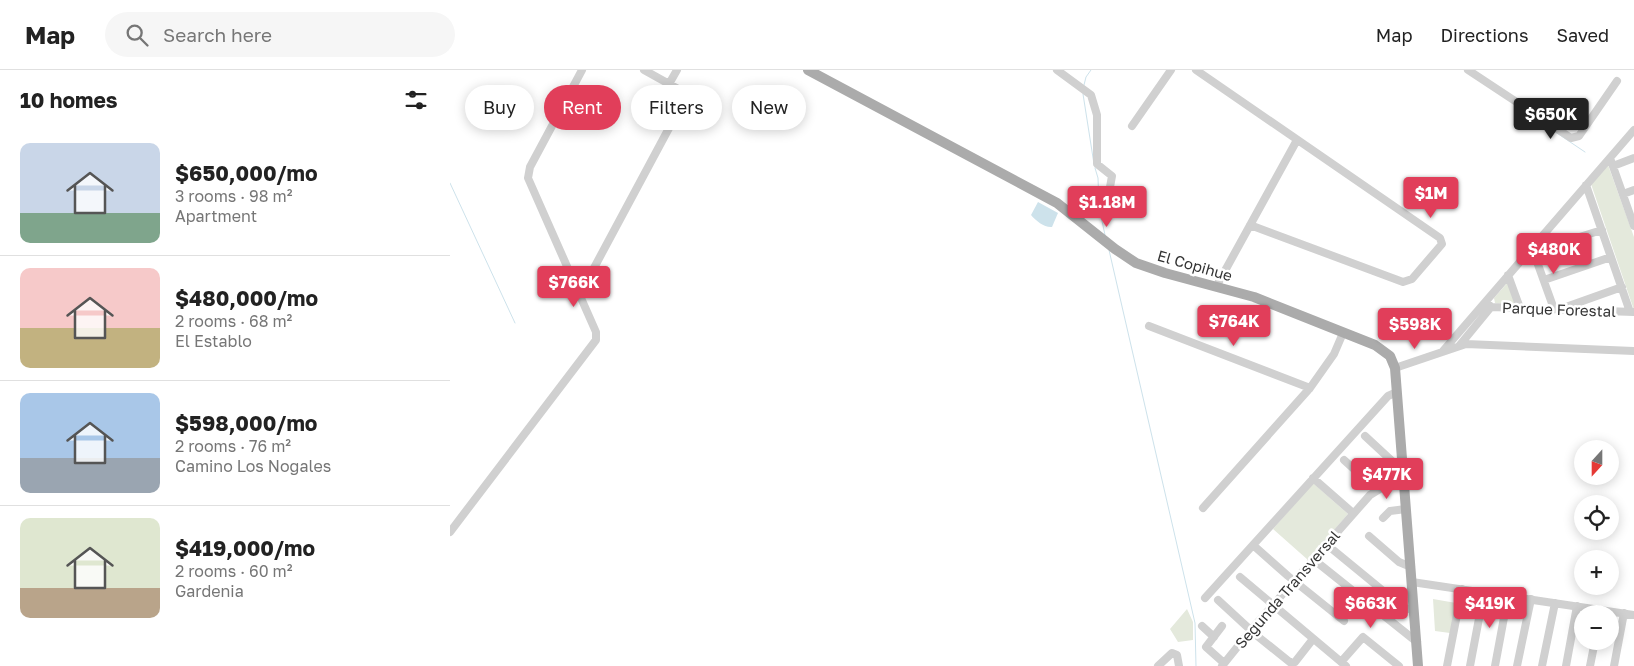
<!DOCTYPE html>
<meta charset="utf-8">
<style>
:root{--surface:#fff;--page:#f6f6f6;--text:#222;--muted:#767676;--line:#e0e0e0;--accent:#e13e5a}
body{margin:0;font-family:"Golos Text",sans-serif;background:var(--page);color:var(--text);height:100vh;display:flex;flex-direction:column;font-size:19px;white-space:nowrap}
*{box-sizing:border-box;margin:0}
p{font-size:16px;color:var(--muted)}
.icon{flex:none;width:28px;height:28px;fill:none;stroke:currentColor;stroke-width:2;stroke-linecap:round;stroke-linejoin:round}
.map{position:relative;flex:1;overflow:hidden}
.side{display:flex;flex-direction:column;background:var(--surface);width:450px}
.side>*{flex:none}
.hud{position:absolute;left:15px;top:15px;width:475px;height:45px;display:flex;gap:10px}
.needle{width:32px;rotate:201deg}
.buttons{position:absolute;left:1124px;top:370px;display:grid;gap:10px}
.buttons a{display:grid;place-items:center;width:45px;height:45px;border-radius:50%;background:var(--surface);box-shadow:0 2px 12px #0003;font-size:25px}
.price{position:absolute;translate:-50% -42px;padding:0 11px;border-radius:5px;background:var(--accent);color:#fff;font-size:16px;line-height:32px;filter:drop-shadow(0 1px 2px #0008)}
.price::after{content:'';position:absolute;left:50%;top:30px;width:15px;height:11px;margin-left:-8px;background:inherit;clip-path:polygon(0 0,100% 0,50% 100%)}
.price.selected{background:#222;color:#fff}
ul{padding:0;list-style:none}
li{display:flex;align-items:center;gap:15px;height:125px;padding:0 20px}
li+li{border-top:1px solid var(--line)}
li span{display:grid;place-items:center;flex:none;width:140px;height:100px;border-radius:10px;color:#555}
li>.icon{margin-inline-start:auto}
span .icon{width:60px;height:60px;fill:#fffc;stroke-width:1}
li b{font-size:21px}
h2{display:flex;justify-content:space-between;align-items:center;height:60px;padding:0 20px;font-size:21px}
.tag{padding:0 18px;border-radius:22px;background:var(--surface);box-shadow:0 2px 12px #0003;font-size:18px;line-height:45px}
.tag.selected{background:var(--accent);color:#fff}
header{display:flex;align-items:center;gap:30px;box-sizing:border-box;height:70px;padding:0 25px;background:var(--surface);border-bottom:1px solid var(--line)}
header strong{font-size:24px}
nav{display:flex;gap:28px;margin-inline-start:auto;font-size:18px}
.search{width:350px;height:45px;background:var(--page);display:flex;align-items:center;gap:12px;box-sizing:border-box;padding:0 18px;border-radius:28px;color:var(--muted);font-size:19px}
main{display:flex;flex:1;min-height:0}
.map>svg:first-child{display:block}
.green{fill:#e4e9dc}
.water{fill:#cde2eb}
.lines{fill:none;stroke-linecap:round;stroke-linejoin:round}
.stream{stroke:#cde2eb;stroke-width:1}
.minor{stroke:#d0d0d0;stroke-width:8}
.major{stroke:#ababab;stroke-width:10}
.labels{text-anchor:middle;dominant-baseline:central;stroke-width:5;stroke-linejoin:round;paint-order:stroke}
.street-label{font-size:15px;fill:#333;stroke:#fff}
</style>
<header>
<strong>Map</strong>
<div class="search"><svg class="icon" aria-label="search" viewBox="0 0 24 24"><circle cx="10" cy="10" r="6"/><path d="M15 15l6 6"/></svg>Search here</div>
<nav><a>Map</a><a>Directions</a><a>Saved</a></nav>
</header>
<main>
<section class="side">
<h2>10 homes<svg class="icon" aria-label="filters" viewBox="0 0 24 24"><path d="M4 7h16M4 17h16"/><circle cx="9" cy="7" r="2"/><circle cx="15" cy="17" r="2"/></svg></h2>
<ul>
<li><span style="background:linear-gradient(#c9d6e8 70%,#7fa58c 0)"><svg class="icon" aria-label="home" viewBox="0 0 24 24"><path d="M3 11l9-7 9 7M6 9v11h12V9"/></svg></span><div><b>$650,000/mo</b><p>3 rooms · 98 m²</p><p>Apartment</p></div></li>
<li><span style="background:linear-gradient(#f6c9c9 60%,#c2b280 0)"><svg class="icon" aria-label="home" viewBox="0 0 24 24"><path d="M3 11l9-7 9 7M6 9v11h12V9"/></svg></span><div><b>$480,000/mo</b><p>2 rooms · 68 m²</p><p>El Establo</p></div></li>
<li><span style="background:linear-gradient(#a9c7e8 65%,#9aa5b1 0)"><svg class="icon" aria-label="home" viewBox="0 0 24 24"><path d="M3 11l9-7 9 7M6 9v11h12V9"/></svg></span><div><b>$598,000/mo</b><p>2 rooms · 76 m²</p><p>Camino Los Nogales</p></div></li>
<li><span style="background:linear-gradient(#dfe7d0 70%,#b9a48a 0)"><svg class="icon" aria-label="home" viewBox="0 0 24 24"><path d="M3 11l9-7 9 7M6 9v11h12V9"/></svg></span><div><b>$419,000/mo</b><p>2 rooms · 60 m²</p><p>Gardenia</p></div></li>
</ul>
</section>
<div class="map">
<svg width="1184" height="596" viewBox="0 0 1184 596">
<rect width="100%" height="100%" fill="#fff"/>
<path class="green" d="M1158 95 1184 167V240L1141 114Z
M1059 211 1066 235 1045 233 1044 228Z
M863 413 898 444 858 490 823 459Z
M983 529 1006 533 1000 563 985 561Z
M737 539 743 552V570L728 572 720 559Z"/>
<path class="water" d="M588 132 608 143 602 157C595 158 586 151 581 145Z"/>
<g class="lines">
<path class="stream" d="M634 15 636 7 641 0
M633 24 644 94
M1080 45 1135 82
M645 98 648 108 649 137 655 165
M0 113 65 253
M659 180 745 553 746 596"/>
<path class="minor" d="M607 0 641 25 647 45V94L662 106 660 117
M746 0 990 168 992 174 962 209 953 212 800 155
M1018 0 1121 68 1129 66 1167 11
M219 14 227 0
M682 56 721 0
M1160 88 1184 156
M1163 96 1184 88
M1136 115 1180 242
M1173 124 1184 120
M1085 174 1094 178 1152 160
M1082 178 1104 239
M1058 205 1070 238
M1094 210 1161 187
M766 217 847 70
M130 224 233 32 234 25 230 20 194 0
M1036 231 1041 237 1184 242
M1113 238 1172 217
M699 256 860 318
M1009 276 1041 237
M992 282 1184 60
M945 298 1016 274 1184 281
M915 366 942 391 952 394
M894 390 927 420
M863 408 903 443
M753 438 860 318 884 284 893 263
M933 448 940 441 956 439
M0 462 146 270V262L78 108 80 97 132 0
M919 466 949 492 961 497
M876 474 954 538 964 540
M803 475 838 506 894 551
M863 489 967 572
M790 507 896 596
M962 512 1184 545
M755 528 938 326 947 322
M768 530 806 565 841 593 845 592 863 569
M752 556 764 567
M772 556 756 577 774 593
M891 592 913 567 949 596
M708 596 722 583 727 585 729 596
M772 596 801 560 920 425 933 417 954 414
M997 596 1012 519
M1020 596 1034 522
M1045 596 1058 526
M1067 596 1081 529
M1092 596 1105 533
M1116 596 1127 536
M1140 596 1145 571
M1164 596 1174 543"/>
<path class="major" d="M358 0 607 133 665 179 686 193 715 203 804 227 925 275 940 286 945 298 968 596"/>
</g>
<g class="labels">
<g class="street-label">
<text transform="translate(745 195) rotate(16)">El Copihue</text>
<text transform="translate(1109 239) rotate(2)">Parque Forestal</text>
<text transform="translate(837 519) rotate(-49)">Segunda Transversal</text>
</g>
</g>
</svg>
<div class="buttons">
<a><svg class="needle" viewBox="-14 -14 28 28"><path d="M0-13l5 13h-10z" fill="#e53935"/><path d="M0 13l5-13h-10z" fill="#767676"/></svg></a>
<a><svg class="icon" aria-label="locate" viewBox="0 0 24 24"><circle cx="12" cy="12" r="6"/><path d="M12 2v4M12 18v4M2 12h4M18 12h4"/></svg></a>
<a>+</a>
<a>−</a>
</div>
<b class="price selected" style="left:1101px;top:70px">$650K</b>
<b class="price" style="left:981px;top:149px">$1M</b>
<b class="price" style="left:657px;top:158px">$1.18M</b>
<b class="price" style="left:1104px;top:205px">$480K</b>
<b class="price" style="left:124px;top:238px">$766K</b>
<b class="price" style="left:784px;top:277px">$764K</b>
<b class="price" style="left:965px;top:280px">$598K</b>
<b class="price" style="left:937px;top:430px">$477K</b>
<b class="price" style="left:921px;top:559px">$663K</b>
<b class="price" style="left:1040px;top:559px">$419K</b>
<div class="hud">
<a class="tag">Buy</a>
<a class="tag selected">Rent</a>
<a class="tag">Filters</a>
<a class="tag">New</a>
</div>
</div>
</main>
